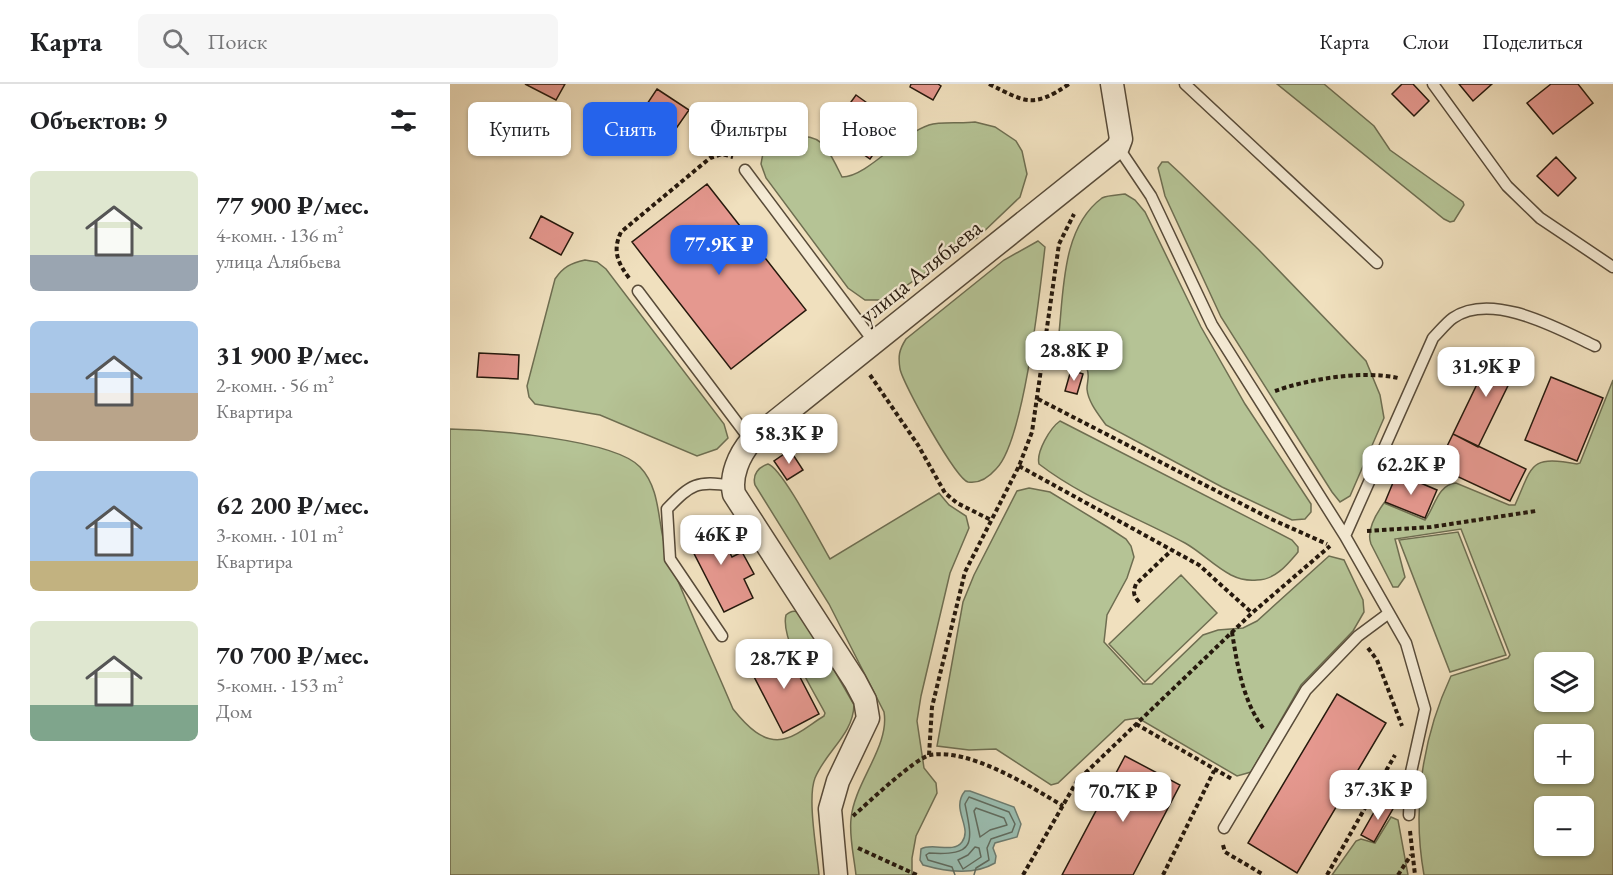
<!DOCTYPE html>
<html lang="ru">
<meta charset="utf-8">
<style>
:root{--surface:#fff;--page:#f6f6f6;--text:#202124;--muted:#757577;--line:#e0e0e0;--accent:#2563eb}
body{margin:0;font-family:"EB Garamond",serif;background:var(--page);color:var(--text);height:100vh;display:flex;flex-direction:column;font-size:22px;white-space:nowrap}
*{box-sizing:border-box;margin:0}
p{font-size:20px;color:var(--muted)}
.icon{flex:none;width:33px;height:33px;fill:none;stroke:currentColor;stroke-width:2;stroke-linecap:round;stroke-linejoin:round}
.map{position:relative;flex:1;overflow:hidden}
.drawer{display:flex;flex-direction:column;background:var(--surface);width:450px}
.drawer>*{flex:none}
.banner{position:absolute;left:18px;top:18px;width:570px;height:54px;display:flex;gap:12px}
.controls{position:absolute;left:1084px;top:568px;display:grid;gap:12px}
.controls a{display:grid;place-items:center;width:60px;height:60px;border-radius:9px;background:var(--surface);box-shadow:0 2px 4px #0004;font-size:30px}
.price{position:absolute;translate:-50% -51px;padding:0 14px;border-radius:12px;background:#fff;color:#222;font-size:20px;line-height:39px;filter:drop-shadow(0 2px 3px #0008)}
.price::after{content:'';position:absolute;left:50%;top:36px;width:18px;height:14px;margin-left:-9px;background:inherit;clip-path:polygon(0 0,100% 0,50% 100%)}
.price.current{background:var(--accent);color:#fff}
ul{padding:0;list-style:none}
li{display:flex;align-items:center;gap:18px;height:150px;padding:0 30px}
li span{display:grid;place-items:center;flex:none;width:168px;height:120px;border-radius:9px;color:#555}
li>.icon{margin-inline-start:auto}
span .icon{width:72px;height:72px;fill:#fffc;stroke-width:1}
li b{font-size:26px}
h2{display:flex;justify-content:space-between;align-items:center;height:72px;padding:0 30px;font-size:26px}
.chip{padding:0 21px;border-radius:9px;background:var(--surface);box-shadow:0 2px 4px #0004;font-size:21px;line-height:54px}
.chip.current{background:var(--accent);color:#fff}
header{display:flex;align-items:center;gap:36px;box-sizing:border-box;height:84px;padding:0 30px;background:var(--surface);border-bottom:2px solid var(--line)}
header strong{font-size:28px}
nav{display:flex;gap:33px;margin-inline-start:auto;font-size:21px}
.search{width:420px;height:54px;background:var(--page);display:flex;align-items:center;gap:15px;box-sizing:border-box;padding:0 21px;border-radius:9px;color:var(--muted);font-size:22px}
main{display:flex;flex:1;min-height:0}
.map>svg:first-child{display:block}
.green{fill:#b5c395;stroke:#6e6e51;stroke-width:1.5;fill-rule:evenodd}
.water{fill:#9abdb0;stroke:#6c7b6f;stroke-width:1.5}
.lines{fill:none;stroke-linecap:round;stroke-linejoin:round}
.shore{stroke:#606b5e;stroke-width:1.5}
.building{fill:#e5988f;stroke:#26190d;stroke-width:1.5}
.service-casing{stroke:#584b39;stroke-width:13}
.minor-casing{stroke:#584b39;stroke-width:25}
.path{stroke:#26190d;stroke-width:4;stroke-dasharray:4.5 3;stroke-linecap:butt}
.service{stroke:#f5ebd5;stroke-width:10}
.minor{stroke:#f5ebd5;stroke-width:22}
.labels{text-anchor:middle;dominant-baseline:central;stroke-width:4.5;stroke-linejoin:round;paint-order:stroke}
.street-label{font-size:24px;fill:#26190d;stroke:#f5ebd5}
</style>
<header>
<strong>Карта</strong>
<div class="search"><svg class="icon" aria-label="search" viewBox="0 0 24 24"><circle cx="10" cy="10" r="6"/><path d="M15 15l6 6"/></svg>Поиск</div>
<nav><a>Карта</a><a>Слои</a><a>Поделиться</a></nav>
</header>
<main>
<section class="drawer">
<h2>Объектов: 9<svg class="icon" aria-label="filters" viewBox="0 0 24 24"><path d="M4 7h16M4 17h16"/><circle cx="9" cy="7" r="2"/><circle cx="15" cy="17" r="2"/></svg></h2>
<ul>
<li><span style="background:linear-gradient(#dfe7d0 70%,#9aa5b1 0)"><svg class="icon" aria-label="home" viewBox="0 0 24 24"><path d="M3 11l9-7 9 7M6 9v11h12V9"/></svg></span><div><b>77 900 ₽/мес.</b><p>4-комн. · 136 m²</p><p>улица Алябьева</p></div></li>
<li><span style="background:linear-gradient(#a9c7e8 60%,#b9a48a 0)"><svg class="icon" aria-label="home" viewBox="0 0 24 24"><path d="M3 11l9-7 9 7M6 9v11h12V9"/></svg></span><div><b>31 900 ₽/мес.</b><p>2-комн. · 56 m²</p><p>Квартира</p></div></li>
<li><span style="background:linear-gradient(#a9c7e8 75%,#c2b280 0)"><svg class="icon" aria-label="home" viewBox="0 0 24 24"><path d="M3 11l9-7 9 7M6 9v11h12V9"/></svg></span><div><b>62 200 ₽/мес.</b><p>3-комн. · 101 m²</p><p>Квартира</p></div></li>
<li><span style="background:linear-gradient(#dfe7d0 70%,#7fa58c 0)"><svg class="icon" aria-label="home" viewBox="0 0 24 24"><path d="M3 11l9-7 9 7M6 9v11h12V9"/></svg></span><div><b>70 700 ₽/мес.</b><p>5-комн. · 153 m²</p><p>Дом</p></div></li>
</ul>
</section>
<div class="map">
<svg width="1163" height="791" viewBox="0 0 1163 791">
<rect width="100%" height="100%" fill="#f0e0be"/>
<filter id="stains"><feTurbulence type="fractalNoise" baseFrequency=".00333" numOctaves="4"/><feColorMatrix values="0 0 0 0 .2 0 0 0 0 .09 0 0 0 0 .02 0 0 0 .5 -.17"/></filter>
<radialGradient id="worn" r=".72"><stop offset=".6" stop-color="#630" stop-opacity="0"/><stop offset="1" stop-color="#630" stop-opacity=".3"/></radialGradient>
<path class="green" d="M827 0H874L924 42 940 66 1013 118 1014 121 1004 137 1000 138 994 135Z
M525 38 545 43 566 57 572 67 577 90 570 113 527 154 435 216H415L398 204 316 94 311 80 313 69C328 56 360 42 376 64 382 72 387 83 392 93 417 93 451 50 479 41 491 37 511 40 525 38Z
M712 78H718L731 90 809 166 916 277 930 311 934 334 900 412 890 418 882 408 771 233 715 112 708 84Z
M675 110 685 116 695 128 751 243 795 320 861 420V428L855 435 842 436 772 403 656 341C649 331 638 318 637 305 637 297 640 292 637 285 621 278 610 276 608 258 614 212 610 145 652 114 658 111 669 111 675 110Z
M588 157 595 163C590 206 574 358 546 385 539 393 530 400 518 398 506 395 453 300 450 285 448 272 449 266 456 255L554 176Z
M135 176 147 178 156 185 274 340 278 354 267 365 247 372 150 331 85 320 79 313 77 302 105 195C113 183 121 179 135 176Z
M1163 296V791H974C962 724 972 654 1001 592L1058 574 1060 571 1011 445 945 455 955 493 948 503H943L921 460C916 447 926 430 934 419L975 436C985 423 987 401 1006 399L1059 421H1065C1083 381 1079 371 1127 380L1130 379ZM1095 579H1134V618H1095ZM1095 651H1134V690H1095ZM1095 723H1134V762H1095Z
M610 337 842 456 848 463V468C837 481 825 496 807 496 798 497 789 495 781 491 764 482 751 468 735 459 687 433 633 414 589 380 586 368 600 344 610 337Z
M0 345C40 346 164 355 190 383 212 406 207 442 217 469 237 522 261 573 283 625 295 640 314 662 337 654 349 651 362 639 374 632L375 629C363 606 330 555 336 531 343 525 347 527 353 532L404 621C403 651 376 667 365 694 357 714 367 768 369 791H0Z
M318 380C332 384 370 458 380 475L489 409 499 421 516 432 519 444 500 489 471 612 467 637 474 684 486 699 487 709 466 752 462 774V791H406C404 773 399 752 401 735 404 699 440 662 434 628L379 520 305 401C302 390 309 383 318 380Z
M579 404 600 408 659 444 676 455 681 462 684 473 677 494 657 531 654 558 693 600H702L753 551 768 546 793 544 807 537 879 472 894 476 913 516 914 528 903 547 851 601 801 688 787 692 688 634 675 636 608 699 601 701 546 665 519 666 487 662 513 518 524 491 567 407Z
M1008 448 1056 571 1000 588 949 456Z
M731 491 767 529 695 598 659 560Z
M941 733 948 736 958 791H882L906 757 911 755 925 759Z"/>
<path class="water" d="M515 707H520L564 723 571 740 567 753 545 759 543 764 546 772 545 779C525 791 497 788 473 781L470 776 471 765C482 758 503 770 512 758 523 743 500 725 515 707Z"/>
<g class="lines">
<path class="shore" d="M526 724 554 734 557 741 540 746 530 753 524 727Z
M525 763 529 764 531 773 513 785 508 776 518 771Z
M505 791 502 783 478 776 476 771 479 769C526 772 523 759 515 720L519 713 559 728 565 740 562 748 541 755 537 764 539 776 526 784 524 791"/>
</g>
<path class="building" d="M75 0H115L106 16Z
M461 0H488L491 2 483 16 460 3Z
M952 0H963L979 17 964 32 942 10Z
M1009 0H1042L1023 17Z
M1101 0H1128L1143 19 1103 50 1077 19Z
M207 5 239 26 216 59 185 38Z
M406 11 445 39 420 75 380 47Z
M1106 73 1126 94 1108 112 1087 92Z
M257 100 356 226 281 285 182 158Z
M91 132 123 149 111 171 80 154Z
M1044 265 1070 277 1028 363 1003 350Z
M29 269 69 271 68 295 27 293Z
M621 286 633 290 627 310 615 307Z
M1101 293 1153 314 1127 377 1075 356Z
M1003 350 1076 385 1060 417 987 383Z
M340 366 353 386 337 396 324 377Z
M947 389 987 406 975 434 935 418Z
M263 435 282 473 292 468 304 490 294 495 303 514 274 528 234 450Z
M335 564 369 630 333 649 299 583Z
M887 610 936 639 847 789 798 759Z
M675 672 730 701 683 791H612Z
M931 716 944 723 924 758 911 751Z"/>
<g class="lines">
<defs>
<path id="service" d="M735 0 927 179
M983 0 1057 102 1090 134 1163 183
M668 63 701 112 762 241 895 452 956 559 975 625 961 688 959 731
M295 86 424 258
M188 207 301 357
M895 452 983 254C990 247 996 239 1003 234 1042 207 1109 245 1145 262
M272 552 220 475 217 425C241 400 247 396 282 402
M774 744 856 606 908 552 939 529"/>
<path id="minor" d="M386 791 380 725 388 697 418 634 415 616 405 597 284 410C280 392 289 371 301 357L668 63 671 55 662 0"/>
</defs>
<use href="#service" class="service-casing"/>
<use href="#minor" class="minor-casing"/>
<path class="path" d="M539 0C576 18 582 25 619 0
M179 194C168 179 162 167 171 148L260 74 272 70 283 73
M420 291 468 361 495 409 507 419 541 436
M825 307C858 295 914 286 948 294
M588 315 821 435 877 460
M569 382 749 481 802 529
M917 447 981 443 1086 427
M689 518C683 511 683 508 686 500L723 465
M782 548C787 580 793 617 813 644
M918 564 927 576 952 642
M686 640 782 695
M479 671 482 623 515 488 569 382 582 348 609 160 624 130
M403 732C418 719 464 675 480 671 519 664 580 702 613 722
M960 747 965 791
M773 761 775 768 814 791
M408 764 467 791
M573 791 627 697 802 529 880 462
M713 791 764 687
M877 791 945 671
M948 791 961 771"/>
<use href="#service" class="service"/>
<use href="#minor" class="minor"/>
</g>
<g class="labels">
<g class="street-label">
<text transform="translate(470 187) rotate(-39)">улица Алябьева</text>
</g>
</g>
<rect width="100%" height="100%" filter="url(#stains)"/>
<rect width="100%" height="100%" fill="url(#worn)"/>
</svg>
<div class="controls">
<a><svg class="icon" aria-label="layers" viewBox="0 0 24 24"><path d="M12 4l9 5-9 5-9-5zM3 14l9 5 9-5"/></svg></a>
<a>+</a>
<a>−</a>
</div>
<b class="price current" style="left:269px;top:192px">77.9K ₽</b>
<b class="price" style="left:624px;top:298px">28.8K ₽</b>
<b class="price" style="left:1036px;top:314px">31.9K ₽</b>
<b class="price" style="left:339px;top:381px">58.3K ₽</b>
<b class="price" style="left:961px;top:412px">62.2K ₽</b>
<b class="price" style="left:271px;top:482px">46K ₽</b>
<b class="price" style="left:334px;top:606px">28.7K ₽</b>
<b class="price" style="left:928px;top:737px">37.3K ₽</b>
<b class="price" style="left:673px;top:739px">70.7K ₽</b>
<div class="banner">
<a class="chip">Купить</a>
<a class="chip current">Снять</a>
<a class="chip">Фильтры</a>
<a class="chip">Новое</a>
</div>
</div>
</main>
